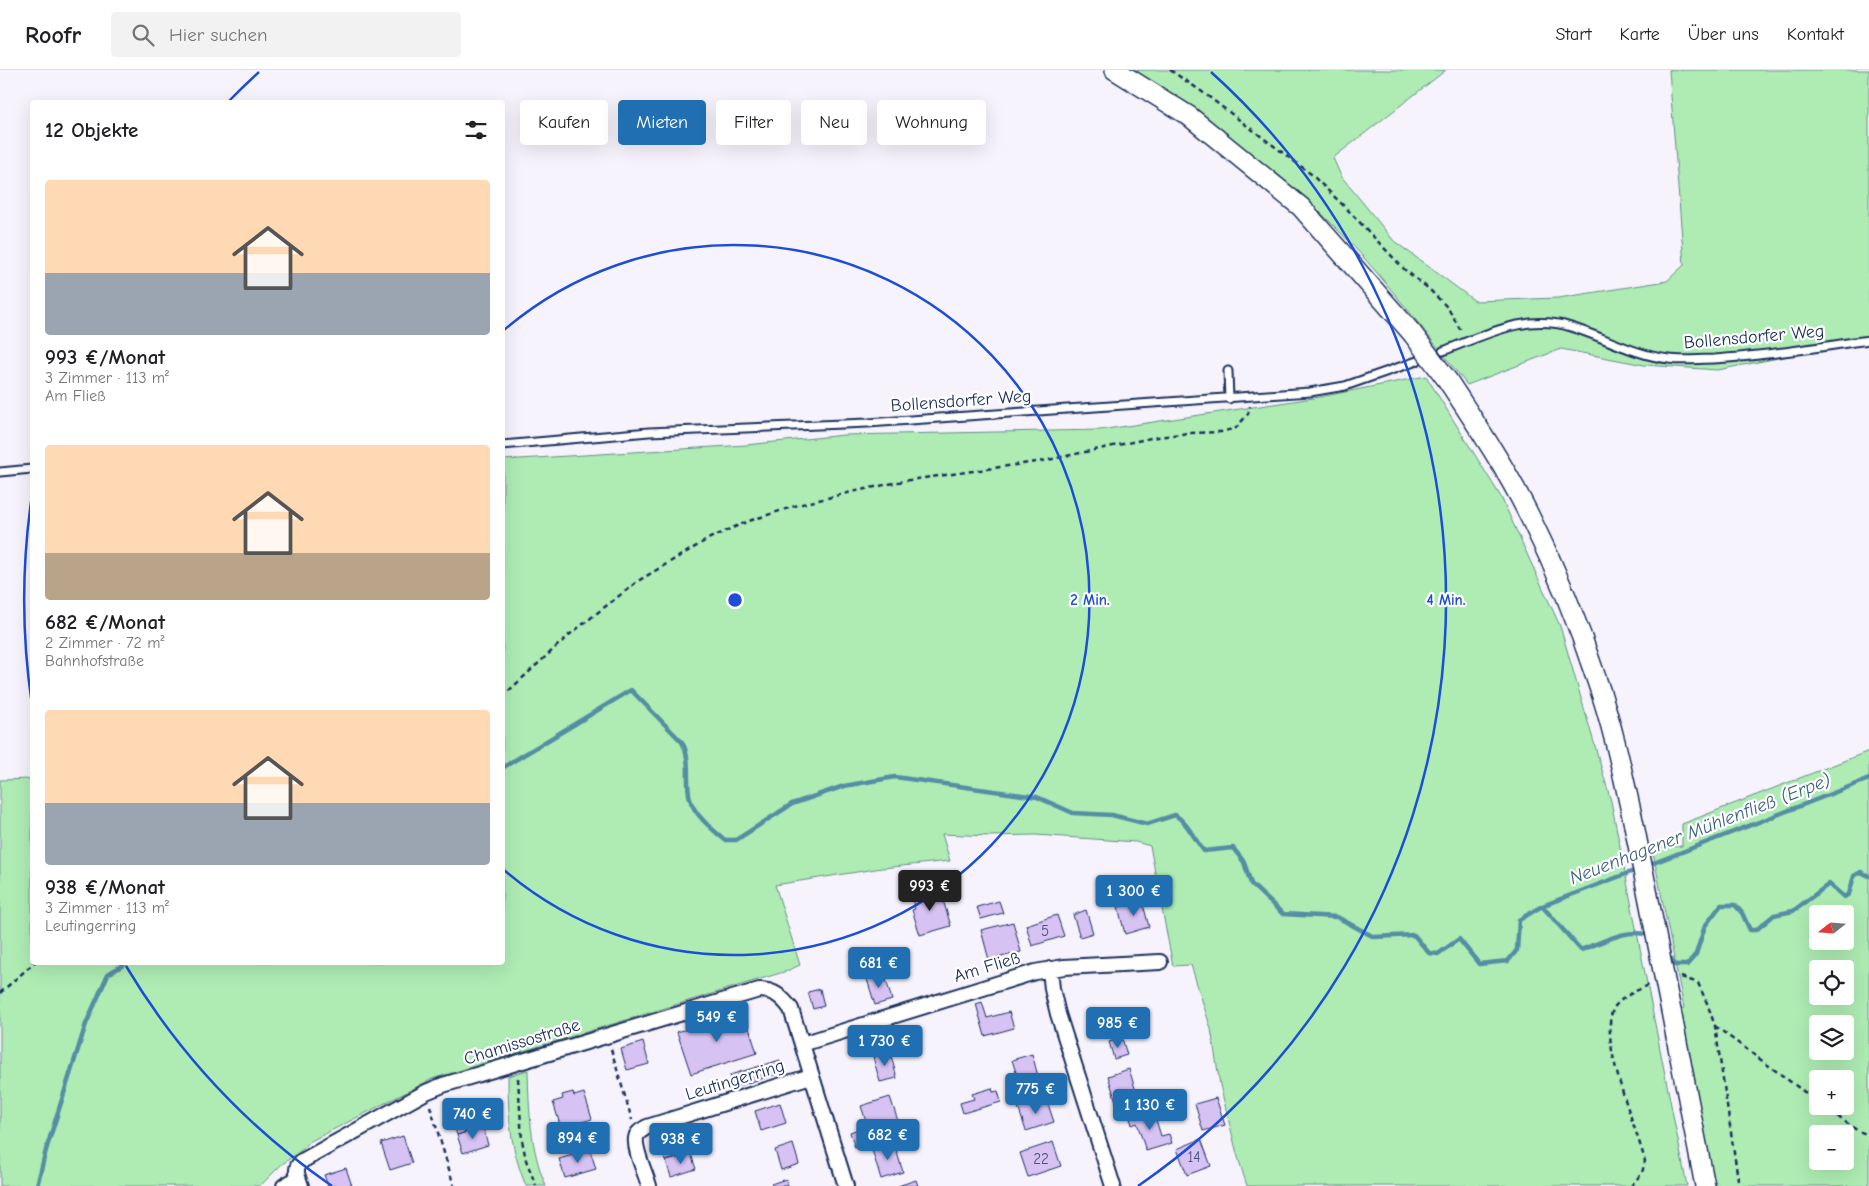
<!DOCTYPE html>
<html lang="de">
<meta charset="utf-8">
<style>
:root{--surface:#fff;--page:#f2f2f2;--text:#202124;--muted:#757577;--line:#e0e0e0;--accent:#1f6fb2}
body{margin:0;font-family:"Comic Neue",sans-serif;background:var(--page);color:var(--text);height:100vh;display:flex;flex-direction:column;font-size:19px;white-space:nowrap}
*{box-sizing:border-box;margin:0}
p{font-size:16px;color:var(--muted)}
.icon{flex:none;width:28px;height:28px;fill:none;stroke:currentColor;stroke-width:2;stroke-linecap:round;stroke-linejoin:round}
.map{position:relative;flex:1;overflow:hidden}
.sheet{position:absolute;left:30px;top:30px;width:475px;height:865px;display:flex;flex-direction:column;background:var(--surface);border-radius:5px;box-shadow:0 5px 20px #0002}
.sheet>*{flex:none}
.top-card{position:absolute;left:520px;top:30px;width:475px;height:45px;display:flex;gap:10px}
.needle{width:32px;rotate:253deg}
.fabs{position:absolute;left:1809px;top:835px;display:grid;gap:10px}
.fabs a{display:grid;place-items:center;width:45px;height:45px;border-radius:5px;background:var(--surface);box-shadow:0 5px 20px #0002;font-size:25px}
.price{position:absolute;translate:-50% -42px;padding:0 11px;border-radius:5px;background:var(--accent);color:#fff;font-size:16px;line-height:32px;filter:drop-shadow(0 1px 2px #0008)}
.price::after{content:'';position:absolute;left:50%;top:30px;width:15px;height:11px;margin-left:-8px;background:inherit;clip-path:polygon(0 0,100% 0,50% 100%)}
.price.on{background:#222;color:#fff}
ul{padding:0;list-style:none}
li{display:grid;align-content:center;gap:10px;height:265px;padding:0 15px}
li span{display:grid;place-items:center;height:155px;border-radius:5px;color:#555}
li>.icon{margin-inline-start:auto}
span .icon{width:90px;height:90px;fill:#fffc;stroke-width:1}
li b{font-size:21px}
h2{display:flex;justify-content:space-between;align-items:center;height:60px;padding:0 15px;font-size:21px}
.chip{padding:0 18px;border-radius:5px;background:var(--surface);box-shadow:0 5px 20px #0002;font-size:18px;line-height:45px}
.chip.on{background:var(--accent);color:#fff}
header{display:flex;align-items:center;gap:30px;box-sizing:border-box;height:70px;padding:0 25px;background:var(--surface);border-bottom:1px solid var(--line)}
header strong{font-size:24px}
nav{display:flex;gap:28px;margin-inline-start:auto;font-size:18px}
.search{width:350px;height:45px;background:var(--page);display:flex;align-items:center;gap:12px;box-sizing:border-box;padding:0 18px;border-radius:5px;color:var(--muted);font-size:19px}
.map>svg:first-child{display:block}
.green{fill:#aeecb3;stroke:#648e88;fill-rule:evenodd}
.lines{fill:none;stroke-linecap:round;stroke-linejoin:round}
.stream{stroke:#558ea4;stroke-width:4.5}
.building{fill:#d6c2f3;stroke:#1b2f5e}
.lane-casing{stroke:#1b2f5e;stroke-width:11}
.street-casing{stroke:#1b2f5e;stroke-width:18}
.secondary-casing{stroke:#1b2f5e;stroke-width:22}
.path{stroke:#1b2f5e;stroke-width:2.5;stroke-dasharray:5 4;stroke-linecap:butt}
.lane{stroke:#fff;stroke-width:7}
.street{stroke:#fff;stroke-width:14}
.secondary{stroke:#fff;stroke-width:19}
.secondary-bridge-casing{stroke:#1b2f5e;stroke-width:22;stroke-linecap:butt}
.secondary-bridge{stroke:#fff;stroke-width:19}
.ring{fill:none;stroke:#1d4ed8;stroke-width:2.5}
.labels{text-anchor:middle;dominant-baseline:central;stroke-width:4.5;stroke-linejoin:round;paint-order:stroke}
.number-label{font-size:15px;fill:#4a5483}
.street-label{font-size:18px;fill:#1b2f5e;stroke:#fff}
.water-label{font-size:19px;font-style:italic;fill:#385e81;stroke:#fff}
.centre{fill:#1d4ed8;stroke:#fff;stroke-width:2.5}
.ring-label{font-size:15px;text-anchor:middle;font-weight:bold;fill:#1d4ed8;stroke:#fff;stroke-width:4.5;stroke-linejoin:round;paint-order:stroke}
</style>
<header>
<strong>Roofr</strong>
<div class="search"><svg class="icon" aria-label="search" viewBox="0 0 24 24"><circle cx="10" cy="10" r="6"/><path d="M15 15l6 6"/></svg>Hier suchen</div>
<nav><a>Start</a><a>Karte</a><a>Über uns</a><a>Kontakt</a></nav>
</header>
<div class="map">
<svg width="1869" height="1116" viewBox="0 0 1869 1116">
<rect width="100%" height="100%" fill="#f7f3fd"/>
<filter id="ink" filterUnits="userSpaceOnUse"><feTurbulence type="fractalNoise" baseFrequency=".02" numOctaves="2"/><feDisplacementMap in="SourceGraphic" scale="10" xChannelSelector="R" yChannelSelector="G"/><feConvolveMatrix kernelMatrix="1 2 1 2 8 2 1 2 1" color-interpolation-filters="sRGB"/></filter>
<g filter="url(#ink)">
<path class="green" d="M1133 0H1446L1333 88 1341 106 1394 171 1475 231 1558 228 1667 211 1684 195 1669 0H1869V270L1718 300 1644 295 1561 279 1467 315C1427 264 1388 213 1344 166 1282 102 1208 48 1133 0Z
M1426 306 1501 427 1560 556 1611 731 1687 1116H1247L1237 1084 1220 1015 1211 959 1191 895 1173 896 1150 776 1136 772 1036 765 989 766 942 764 950 791 882 798 775 815 800 895 787 901 432 1009 309 1072 303 1079 281 1095 260 1116H0V710L32 709V892H502L503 390 746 375 844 365 1100 360 1320 327Z
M1869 681V1116H1715L1681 939 1684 938 1652 778 1682 776V754ZM1818 844H1845V871H1818ZM1818 899H1845V926H1818ZM1818 954H1845V981H1818ZM1818 1009H1845V1036H1818ZM1818 1064H1845V1091H1818Z
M528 1000C529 1039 530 1079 546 1116H526C510 1077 508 1047 508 1006Z"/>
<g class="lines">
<path class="stream" d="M502 698 631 620 682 672C692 690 685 711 690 729 694 745 713 760 725 770H736L792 734 844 716 895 707 1037 727 1073 743 1112 745 1147 754 1175 745C1188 753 1194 769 1204 781L1233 778 1244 792 1251 814 1283 844 1337 847 1374 867 1414 865 1429 883 1438 884 1459 869 1479 894 1508 891 1517 880 1519 850 1542 836 1581 880C1601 873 1629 856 1650 866
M1646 796 1869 709
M1542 836 1639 799
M1667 884 1675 895H1687L1696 884 1705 856 1721 835H1735L1742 843 1750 860H1756L1774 845 1793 841 1829 814 1844 827 1849 824 1854 806 1861 802 1869 806
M37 1116 46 1080 86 954 108 904 128 892"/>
</g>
<path class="building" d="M938 818 941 830H943L951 856 920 865 912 840 915 839 911 826Z
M1142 830 1149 857 1125 864 1118 837Z
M999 831 1003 843 981 849 977 837Z
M1086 840 1093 863 1080 867 1073 845Z
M1057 845 1064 866 1032 876 1026 855Z
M1013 852 1021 882 989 890 981 860Z
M877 903 879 908 885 906 892 930 875 935 866 906Z
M820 919 824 936 813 939 808 922Z
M982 932 987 948 1009 942 1014 958 985 966 976 934Z
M744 942 757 983 691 1004 677 962Z
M1122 968 1127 985 1114 989 1109 972Z
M643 972 649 994 627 1000 621 979Z
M890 982 897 1008 880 1012 873 987Z
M1032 984 1038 1006 1019 1012 1012 990Z
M780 990 784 1002 734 1017 730 1005Z
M1129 999 1139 1031 1118 1038 1108 1006Z
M992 1018 993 1022 998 1021 1001 1032 963 1043 960 1033 974 1029 972 1024Z
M573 1022 574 1026 584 1023 592 1049 561 1058 553 1032 563 1029 562 1025Z
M890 1027 899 1054 870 1064 861 1036Z
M1046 1028 1054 1052 1026 1061 1018 1037Z
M1216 1028 1225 1055 1203 1061 1195 1034Z
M780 1033 786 1053 761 1061 755 1041Z
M477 1039 483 1057 457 1065 451 1047Z
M1153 1040 1161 1066 1169 1064 1172 1073 1146 1081 1137 1053 1132 1055 1130 1048Z
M483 1057 488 1075 463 1083 457 1065Z
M862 1058 868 1074 855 1078 850 1062Z
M403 1066 412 1093 390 1100 381 1073Z
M686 1068 691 1084 666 1091 661 1076Z
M1201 1069 1211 1096 1187 1105 1177 1079Z
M1053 1072 1061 1096 1028 1107 1020 1083Z
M894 1073 903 1102 881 1109 872 1080Z
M793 1074 799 1094 781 1100 775 1080Z
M590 1080 596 1099 565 1108 559 1089Z
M691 1084 696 1099 671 1107 666 1091Z
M346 1098 352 1116H328L324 1105Z
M786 1109 788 1116H771V1114Z
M916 1110 918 1116H898Z"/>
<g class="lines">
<defs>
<path id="lane" d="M1443 281C1485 265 1526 243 1571 257 1604 267 1634 285 1669 289 1683 291 1699 289 1714 289 1766 286 1818 277 1869 270
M1228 301 1229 329
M502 375 649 362 868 353 1310 322 1345 316 1417 291
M0 402 32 399"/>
<path id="street" d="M1050 899 1052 919 1058 944 1113 1116
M802 974 1035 902 1064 897 1160 892
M284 1116 298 1108
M301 1116C298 1106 293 1099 302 1091L426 1022 443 1015 759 920C774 920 782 927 791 939L846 1116
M649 1116C646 1104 634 1080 636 1068 637 1062 642 1060 647 1057L811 1006"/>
<path id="secondary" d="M1115 0 1189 46 1301 137 1412 263
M1448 311C1477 355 1507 400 1530 447 1556 499 1578 553 1596 608 1613 656 1623 705 1634 755
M1671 941 1705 1116"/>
</defs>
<use href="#lane" class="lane-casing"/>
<use href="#street" class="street-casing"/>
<use href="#secondary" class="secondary-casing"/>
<path class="path" d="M1170 0 1201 21 1311 104 1348 140 1405 200 1429 219 1448 238 1462 263
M502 627 569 565 638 511 710 468 746 452 798 435 856 421 903 411 1043 391 1151 368 1188 363 1221 362 1236 358 1248 344 1250 336
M1681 907 1698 913 1707 933 1715 956 1739 1116
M0 923 35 892
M1715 956 1818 1032
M611 979 632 1050
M518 1008 522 1070 526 1090 536 1116
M430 1036 454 1116
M1823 1036 1858 1061 1869 1065
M1631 1116 1642 1103 1645 1091C1637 1058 1594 962 1616 935 1625 925 1638 920 1649 915"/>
<use href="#lane" class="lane"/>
<use href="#street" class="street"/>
<use href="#secondary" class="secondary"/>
<defs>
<path id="secondary-bridge" d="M1412 263 1448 311
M1634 755 1671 941"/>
</defs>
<use href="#secondary-bridge" class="secondary-bridge-casing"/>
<use href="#secondary-bridge" class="secondary-bridge"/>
</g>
</g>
<g class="ring">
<path d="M504 260A355 355 0 1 1 504 800"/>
<path d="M332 1116A711 711 0 0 1 126 896M32 635A711 711 0 0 1 32 425M228 32A711 711 0 0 1 259 2M1211 2A711 711 0 0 1 1138 1116"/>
</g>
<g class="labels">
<g class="number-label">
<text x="1045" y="861">5</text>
<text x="1194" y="1087">14</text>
<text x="1041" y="1089">22</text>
</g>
<g class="street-label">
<text transform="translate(1754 267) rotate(-5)">Bollensdorfer Weg</text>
<text transform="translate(961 331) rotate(-4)">Bollensdorfer Weg</text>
<text transform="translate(987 897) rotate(-17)">Am Fließ</text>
<text transform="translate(522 972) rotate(-17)">Chamissostraße</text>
<text transform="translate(735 1010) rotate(-17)">Leutingerring</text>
</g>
<g class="water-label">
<text transform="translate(1700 759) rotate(-21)">Neuenhagener Mühlenfließ (Erpe)</text>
</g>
</g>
<circle cx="735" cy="530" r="8" class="centre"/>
<g class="ring-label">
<text x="1090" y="535">2 Min.</text>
<text x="1446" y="535">4 Min.</text>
</g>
</svg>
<div class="fabs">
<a><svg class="needle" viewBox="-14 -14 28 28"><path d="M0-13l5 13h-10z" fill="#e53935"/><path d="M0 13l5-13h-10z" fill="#757577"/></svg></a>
<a><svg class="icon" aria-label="locate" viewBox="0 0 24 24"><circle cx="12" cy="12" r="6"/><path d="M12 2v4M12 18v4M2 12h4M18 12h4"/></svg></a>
<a><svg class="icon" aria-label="layers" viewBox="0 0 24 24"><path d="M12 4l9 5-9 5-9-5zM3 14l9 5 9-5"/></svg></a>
<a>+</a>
<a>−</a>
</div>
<b class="price on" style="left:930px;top:842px">993 €</b>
<b class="price" style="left:1134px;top:847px">1 300 €</b>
<b class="price" style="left:879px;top:919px">681 €</b>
<b class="price" style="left:717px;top:973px">549 €</b>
<b class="price" style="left:1118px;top:979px">985 €</b>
<b class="price" style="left:885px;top:997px">1 730 €</b>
<b class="price" style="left:1036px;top:1045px">775 €</b>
<b class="price" style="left:1150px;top:1061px">1 130 €</b>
<b class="price" style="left:473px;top:1070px">740 €</b>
<b class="price" style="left:888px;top:1091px">682 €</b>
<b class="price" style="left:578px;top:1094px">894 €</b>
<b class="price" style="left:681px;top:1095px">938 €</b>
<div class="top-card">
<a class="chip">Kaufen</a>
<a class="chip on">Mieten</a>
<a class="chip">Filter</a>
<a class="chip">Neu</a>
<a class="chip">Wohnung</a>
</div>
<section class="sheet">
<h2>12 Objekte<svg class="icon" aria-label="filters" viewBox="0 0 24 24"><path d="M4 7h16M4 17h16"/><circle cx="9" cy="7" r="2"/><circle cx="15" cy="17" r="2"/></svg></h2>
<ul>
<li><span style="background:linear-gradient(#ffd9b3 60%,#9aa5b1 0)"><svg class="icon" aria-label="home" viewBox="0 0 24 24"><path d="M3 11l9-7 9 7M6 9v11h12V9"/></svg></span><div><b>993 €/Monat</b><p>3 Zimmer · 113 m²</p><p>Am Fließ</p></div></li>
<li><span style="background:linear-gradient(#ffd9b3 70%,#b9a48a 0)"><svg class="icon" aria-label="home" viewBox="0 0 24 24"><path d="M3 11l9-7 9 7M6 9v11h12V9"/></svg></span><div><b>682 €/Monat</b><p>2 Zimmer · 72 m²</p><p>Bahnhofstraße</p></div></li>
<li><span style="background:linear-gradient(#ffd9b3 60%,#9aa5b1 0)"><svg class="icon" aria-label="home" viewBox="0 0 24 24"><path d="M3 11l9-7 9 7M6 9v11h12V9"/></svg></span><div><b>938 €/Monat</b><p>3 Zimmer · 113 m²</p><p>Leutingerring</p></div></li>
</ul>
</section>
</div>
